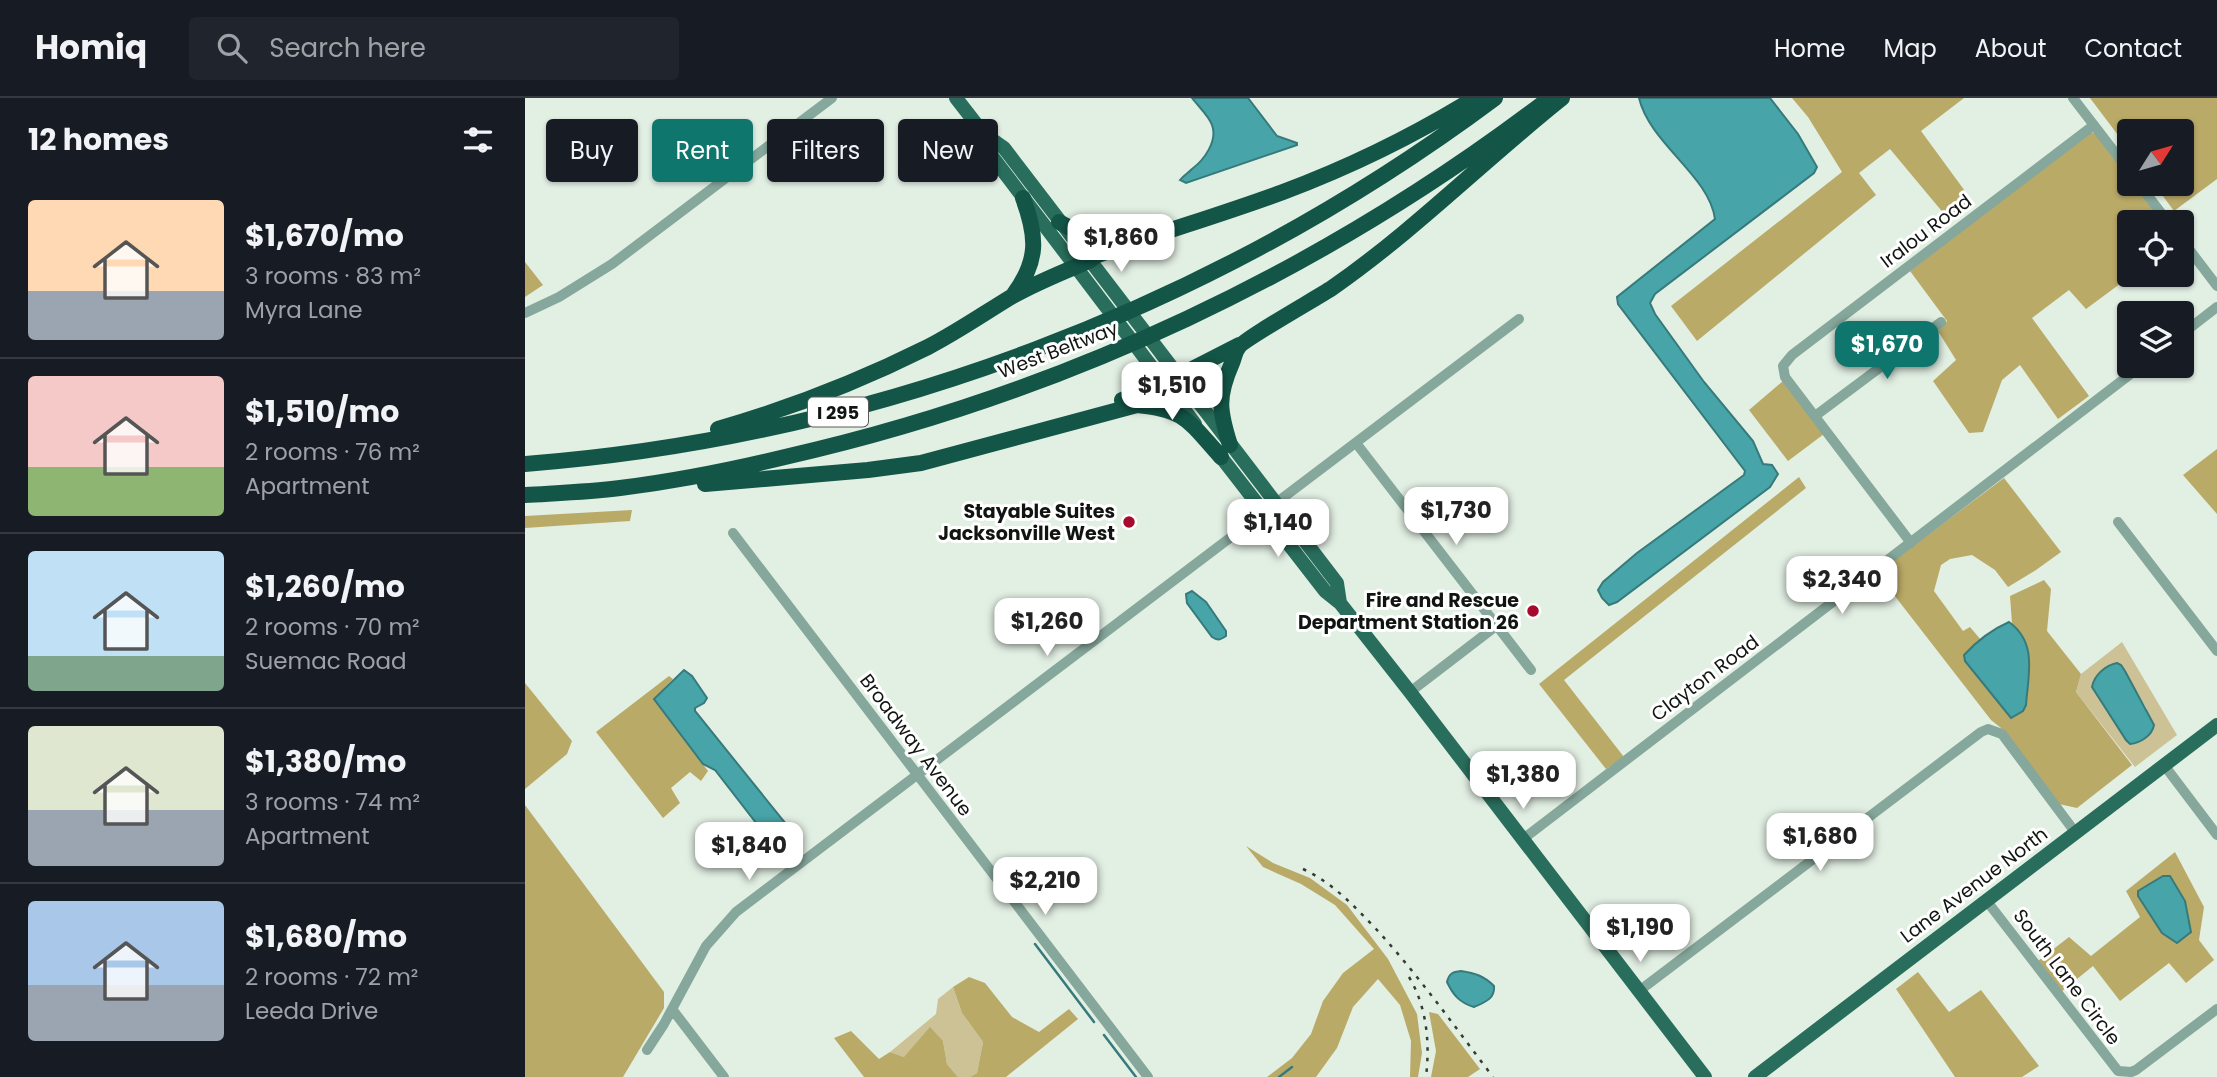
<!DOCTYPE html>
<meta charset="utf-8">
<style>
:root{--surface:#171b24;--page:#20242c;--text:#f1f3f6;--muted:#9ea1a6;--line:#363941;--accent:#0f766e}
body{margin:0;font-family:Poppins,sans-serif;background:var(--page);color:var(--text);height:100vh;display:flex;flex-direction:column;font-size:26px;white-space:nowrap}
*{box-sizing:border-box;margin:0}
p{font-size:23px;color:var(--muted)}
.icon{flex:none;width:38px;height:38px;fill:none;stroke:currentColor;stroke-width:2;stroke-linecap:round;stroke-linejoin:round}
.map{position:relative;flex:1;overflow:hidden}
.side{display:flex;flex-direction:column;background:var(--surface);width:525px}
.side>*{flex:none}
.hud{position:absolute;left:21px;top:21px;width:665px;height:63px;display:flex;gap:14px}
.needle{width:46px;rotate:53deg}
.controls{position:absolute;left:1592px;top:21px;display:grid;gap:14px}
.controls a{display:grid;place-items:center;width:77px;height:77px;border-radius:7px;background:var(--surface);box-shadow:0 2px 5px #0004;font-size:35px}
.price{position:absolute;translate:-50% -60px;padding:0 16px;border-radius:14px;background:#fff;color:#222;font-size:23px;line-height:46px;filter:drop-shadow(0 2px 4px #0008)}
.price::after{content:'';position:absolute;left:50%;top:42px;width:21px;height:16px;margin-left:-10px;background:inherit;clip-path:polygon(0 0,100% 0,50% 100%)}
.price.on{background:var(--accent);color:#fff}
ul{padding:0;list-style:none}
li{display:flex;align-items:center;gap:21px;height:175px;padding:0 28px}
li+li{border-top:2px solid var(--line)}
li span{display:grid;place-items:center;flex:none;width:196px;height:140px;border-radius:7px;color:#555}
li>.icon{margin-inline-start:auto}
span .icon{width:84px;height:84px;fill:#fffc;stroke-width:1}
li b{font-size:30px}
h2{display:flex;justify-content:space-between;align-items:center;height:84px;padding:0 28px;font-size:30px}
.chip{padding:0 24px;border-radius:7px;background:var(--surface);box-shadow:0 2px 5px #0004;font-size:24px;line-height:63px}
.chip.on{background:var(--accent);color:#fff}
header{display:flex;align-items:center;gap:42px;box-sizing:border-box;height:98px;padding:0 35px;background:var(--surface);border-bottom:2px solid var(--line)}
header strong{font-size:33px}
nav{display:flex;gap:38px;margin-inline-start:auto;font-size:24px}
.search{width:490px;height:63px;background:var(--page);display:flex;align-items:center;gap:18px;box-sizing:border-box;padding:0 24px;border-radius:7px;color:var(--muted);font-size:26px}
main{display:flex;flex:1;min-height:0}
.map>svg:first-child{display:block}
.green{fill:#cdc295;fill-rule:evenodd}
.forest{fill:#baaa68;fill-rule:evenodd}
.water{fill:#47a5a9;stroke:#377a7b;stroke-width:2}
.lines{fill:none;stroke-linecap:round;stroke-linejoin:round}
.stream{stroke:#377a7b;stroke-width:2.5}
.minor{stroke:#86a79c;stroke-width:10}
.major{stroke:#296e5c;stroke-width:14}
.highway{stroke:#135647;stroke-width:16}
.rail{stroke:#353b35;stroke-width:2.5;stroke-dasharray:3.5 7;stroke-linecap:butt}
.poi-dot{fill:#a60b2e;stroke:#fff;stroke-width:2.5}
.labels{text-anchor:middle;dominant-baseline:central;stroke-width:6;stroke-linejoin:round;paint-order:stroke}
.shield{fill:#fff;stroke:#585b58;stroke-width:2}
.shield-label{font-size:18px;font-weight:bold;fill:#111511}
.street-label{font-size:19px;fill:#111511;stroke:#fff}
.poi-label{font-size:19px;font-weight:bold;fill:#111511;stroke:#fff;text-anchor:end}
</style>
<header>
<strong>Homiq</strong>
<div class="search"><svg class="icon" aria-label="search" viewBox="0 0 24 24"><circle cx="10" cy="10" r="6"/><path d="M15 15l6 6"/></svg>Search here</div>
<nav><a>Home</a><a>Map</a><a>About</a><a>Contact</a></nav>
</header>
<main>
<section class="side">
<h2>12 homes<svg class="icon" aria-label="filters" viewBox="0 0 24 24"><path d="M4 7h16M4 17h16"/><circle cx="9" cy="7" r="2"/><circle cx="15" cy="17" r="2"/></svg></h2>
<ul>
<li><span style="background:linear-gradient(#ffd9b3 65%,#9aa5b1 0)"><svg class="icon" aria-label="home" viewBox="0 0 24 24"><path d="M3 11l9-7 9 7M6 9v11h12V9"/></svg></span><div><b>$1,670/mo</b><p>3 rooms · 83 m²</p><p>Myra Lane</p></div></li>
<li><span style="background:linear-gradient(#f6c9c9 65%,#8fb573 0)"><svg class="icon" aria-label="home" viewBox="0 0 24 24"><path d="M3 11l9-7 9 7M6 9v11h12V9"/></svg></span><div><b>$1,510/mo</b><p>2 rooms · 76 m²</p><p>Apartment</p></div></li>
<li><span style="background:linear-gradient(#bfe0f5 75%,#7fa58c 0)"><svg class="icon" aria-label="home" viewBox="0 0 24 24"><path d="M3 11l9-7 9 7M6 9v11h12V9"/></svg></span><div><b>$1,260/mo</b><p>2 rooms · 70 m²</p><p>Suemac Road</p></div></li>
<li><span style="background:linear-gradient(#dfe7d0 60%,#9aa5b1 0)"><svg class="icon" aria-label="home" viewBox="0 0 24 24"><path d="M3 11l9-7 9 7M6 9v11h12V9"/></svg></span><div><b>$1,380/mo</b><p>3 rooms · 74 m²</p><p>Apartment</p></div></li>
<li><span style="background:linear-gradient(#a9c7e8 60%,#9aa5b1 0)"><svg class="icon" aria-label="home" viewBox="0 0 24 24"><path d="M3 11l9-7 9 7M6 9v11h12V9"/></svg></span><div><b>$1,680/mo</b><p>2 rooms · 72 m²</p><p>Leeda Drive</p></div></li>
</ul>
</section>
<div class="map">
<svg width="1692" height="979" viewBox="0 0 1692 979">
<rect width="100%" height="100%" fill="#e2efe3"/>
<path class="green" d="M1597 544 1652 637 1610 669 1551 594 1556 576ZM1596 567 1622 611 1605 646 1580 611Z
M428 889 437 915 458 944 452 975 445 979H433L422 966 418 943 379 959 365 954 411 916 413 901Z"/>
<path class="forest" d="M1267 0H1439L1396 33 1448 104 1425 123 1365 51 1334 75 1351 97 1172 243 1146 208 1317 74 1283 19Z
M1565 0H1692V81L1649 113 1629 86H1657V33H1605V53Z
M1562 35H1571L1605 80V86H1609L1635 121 1632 124H1605V177H1607L1561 211 1544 192 1507 220 1564 298 1533 321 1495 267 1477 282 1458 334 1444 335 1408 283 1431 262 1413 233 1422 223 1385 173Z
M0 164 18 187 0 199Z
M1258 283 1299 336 1263 363 1224 312Z
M1692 351V416L1658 377Z
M1274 379 1281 390 1039 582 1099 659 1081 671 1014 586Z
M1479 380 1536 454 1511 472 1483 489 1470 472 1447 457 1425 461 1416 467 1409 493 1438 533 1445 529 1456 542 1446 549 1501 544 1487 526 1485 498 1519 482 1526 491 1522 533 1556 576 1551 594 1607 667 1552 710 1534 706 1476 630 1466 622 1352 475Z
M107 412 105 423 0 430V418Z
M144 578 148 581 129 601 183 673 176 683 165 674 146 690 155 705 138 720 71 634Z
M0 585 47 643 42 656 0 691Z
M0 707 139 894V910L98 979H0Z
M721 748 748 765 785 780 822 807 863 861 892 916 897 955 893 979H885L886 943 875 907 853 881 828 909 812 950 791 979H742L767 960 786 936 798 903 818 875 849 851 810 807 776 786 738 769Z
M1650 754 1679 809 1674 842 1689 862 1661 885 1644 865 1595 903 1568 868 1536 894 1513 863 1544 839 1566 858 1615 819 1601 793ZM1638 778 1660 803 1666 834 1613 799V793Z
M1393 874 1424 914 1456 892 1514 968 1497 979H1430L1371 891Z
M444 879 460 885 487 919 514 934 544 911 553 921 481 979H445L452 975 458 944 437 915 428 889Z
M904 914 913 916 955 971 943 979H906L911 953Z
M405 929 418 943 422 966 433 979H339L309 940 326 933 354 961 365 954 379 959Z"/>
<path class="water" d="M667 0H723L752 38 772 45V47L661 85 655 82C659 77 663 75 667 71 679 62 693 43 687 27 684 18 673 8 667 0Z
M1114 0H1245L1273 36 1292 69 1289 75 1130 196 1125 205 1130 216 1179 284 1228 343 1238 366 1247 367 1253 376 1245 389 1092 504 1084 507 1077 500 1073 492 1078 484 1112 455 1219 377 1220 373 1093 206 1092 199 1190 121C1184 77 1125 46 1114 0Z
M667 493 681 504 701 533V538C695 542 693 543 687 539L662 505 661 496Z
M1484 524C1513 545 1503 577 1501 607L1498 613 1486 620 1440 563 1439 557C1451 544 1468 531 1484 524Z
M1592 565 1596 567 1600 573 1629 627C1627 638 1615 645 1605 646L1601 642 1567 589C1569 577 1581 567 1592 565Z
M159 572 167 578 182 600 179 605 170 610V613L265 731 268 744 257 755 252 752 190 672 178 666 129 601Z
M1638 778H1645L1660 803 1666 834 1652 845 1637 835 1613 798V793Z
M936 873C950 875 959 878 969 888 970 901 960 904 949 909 935 905 928 897 922 884 924 875 928 874 936 873Z"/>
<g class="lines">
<path class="stream" d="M510 846 569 924
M579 937 611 979
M754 979 767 969"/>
<path class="minor" d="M1548 0 1605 74
M1614 86 1643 124
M1657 142 1692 188
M0 215 34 199 87 166 307 0
M1657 236 1692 209
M1290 318 1416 224
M831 345 1006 572
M1593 424 1692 553
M208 435 623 979
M1386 445 1260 279 1258 268 1267 257 1569 27
M885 594 971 528
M1639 667 1692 737
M998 741 1616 268
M1461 802 1593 973 1606 974 1611 972 1692 911
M1114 893 1456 634 1463 631 1477 636 1550 734
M147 911 199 979
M122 952 139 926 181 848 211 814 994 221"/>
<path class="major" d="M431 0 459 36 479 50 812 485 815 505
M459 36 466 57 670 326
M689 350 800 493 815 505 885 594 1180 979
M1230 979 1692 627"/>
<path class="highway" d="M534 124C556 136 574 145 598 145
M489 196C514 162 512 138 498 100
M597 302 632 289 714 247
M193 331C266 310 335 283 403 249 432 234 458 216 486 199 510 185 538 174 564 163L570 158C633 135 696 117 758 94 825 69 890 37 950 0
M705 347C694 312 692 299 707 265 709 260 710 254 713 250 717 242 792 200 807 190 889 133 959 62 1037 0
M0 366C349 339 690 209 970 0
M180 386 343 372 396 365 612 307C661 311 665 325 696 359
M0 397C32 395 64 394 95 390 151 383 206 372 260 359 538 296 799 173 1025 0"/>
<path class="rail" d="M778 771C808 785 829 808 852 832 894 878 930 929 968 979
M884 879C902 909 905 945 901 979"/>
</g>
<g class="poi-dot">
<circle cx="604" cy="424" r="7"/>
<circle cx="1008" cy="513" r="7"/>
</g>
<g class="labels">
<rect class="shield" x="283" y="299.5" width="60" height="29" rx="5"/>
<g class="shield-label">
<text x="313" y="314">I 295</text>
</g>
<g class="street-label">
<text transform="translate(1401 133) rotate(-37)">Iralou Road</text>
<text transform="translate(533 252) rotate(-21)">West Beltway</text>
<text transform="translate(1180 580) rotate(-37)">Clayton Road</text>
<text transform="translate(391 647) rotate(53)">Broadway Avenue</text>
<text transform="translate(1449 787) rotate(-37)">Lane Avenue North</text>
<text transform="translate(1542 879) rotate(53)">South Lane Circle</text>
</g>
<g class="poi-label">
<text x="590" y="413">Stayable Suites<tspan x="590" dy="22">Jacksonville West</tspan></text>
<text x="994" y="502">Fire and Rescue<tspan x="994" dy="22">Department Station 26</tspan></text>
</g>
</g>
</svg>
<div class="controls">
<a><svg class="needle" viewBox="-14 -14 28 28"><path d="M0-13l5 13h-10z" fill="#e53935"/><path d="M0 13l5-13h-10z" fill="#9ea1a6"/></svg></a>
<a><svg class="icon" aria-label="locate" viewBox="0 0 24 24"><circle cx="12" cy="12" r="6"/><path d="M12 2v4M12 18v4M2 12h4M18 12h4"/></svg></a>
<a><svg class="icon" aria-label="layers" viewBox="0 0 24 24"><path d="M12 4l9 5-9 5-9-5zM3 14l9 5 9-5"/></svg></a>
</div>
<b class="price" style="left:596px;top:176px">$1,860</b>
<b class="price on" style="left:1362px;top:283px">$1,670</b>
<b class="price" style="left:647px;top:324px">$1,510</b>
<b class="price" style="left:931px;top:449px">$1,730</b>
<b class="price" style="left:753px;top:461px">$1,140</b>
<b class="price" style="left:1317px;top:518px">$2,340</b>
<b class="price" style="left:522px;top:560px">$1,260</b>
<b class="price" style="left:998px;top:713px">$1,380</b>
<b class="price" style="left:1295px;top:775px">$1,680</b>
<b class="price" style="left:224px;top:784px">$1,840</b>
<b class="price" style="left:520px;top:819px">$2,210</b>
<b class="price" style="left:1115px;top:866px">$1,190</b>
<div class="hud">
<a class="chip">Buy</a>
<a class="chip on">Rent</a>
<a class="chip">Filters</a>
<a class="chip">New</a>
</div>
</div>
</main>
